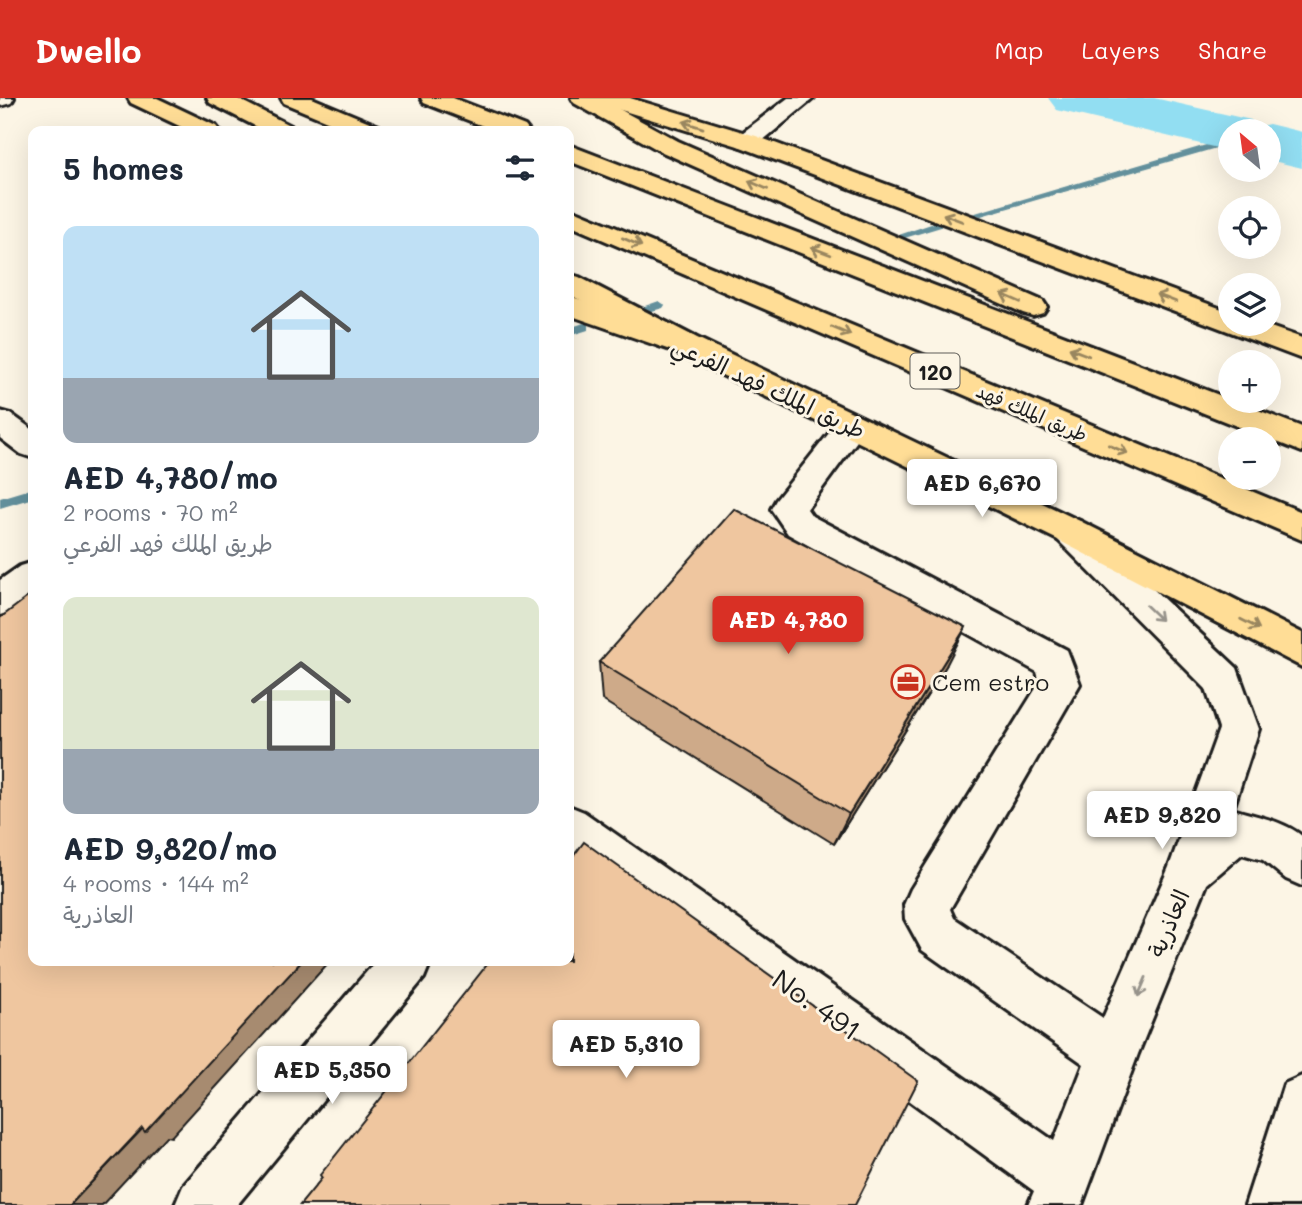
<!DOCTYPE html>
<meta charset="utf-8">
<style>
:root{--surface:#fff;--page:#f2f2f3;--text:#1f2937;--muted:#747a83;--accent:#d93025}
body{margin:0;font-family:Mali,"Playpen Sans Arabic",sans-serif;background:var(--page);color:var(--text);height:100vh;display:flex;flex-direction:column;font-size:26px;white-space:nowrap}
*{box-sizing:border-box;margin:0}
p{font-size:23px;color:var(--muted)}
.icon{flex:none;width:38px;height:38px;fill:none;stroke:currentColor;stroke-width:2;stroke-linecap:round;stroke-linejoin:round}
.map{position:relative;flex:1;overflow:hidden}
.drawer{position:absolute;left:28px;top:28px;width:546px;height:840px;display:flex;flex-direction:column;background:var(--surface);border-radius:14px;box-shadow:0 7px 28px #0002}
.drawer>*{flex:none}
.needle{width:46px;rotate:331deg}
.tools{position:absolute;left:1218px;top:21px;display:grid;gap:14px}
.tools a{display:grid;place-items:center;width:63px;height:63px;border-radius:50%;background:var(--surface);box-shadow:0 7px 28px #0002;font-size:35px}
.price{position:absolute;translate:-50% -60px;padding:0 16px;border-radius:7px;background:#fff;color:#222;font-size:23px;line-height:46px;filter:drop-shadow(0 2px 4px #0008)}
.price::after{content:'';position:absolute;left:50%;top:42px;width:21px;height:16px;margin-left:-10px;background:inherit;clip-path:polygon(0 0,100% 0,50% 100%)}
.price.selected{background:var(--accent);color:#fff}
ul{padding:0;list-style:none}
li{display:grid;align-content:center;gap:14px;height:371px;padding:0 35px}
li span{display:grid;place-items:center;height:217px;border-radius:14px;color:#555}
li>.icon{margin-inline-start:auto}
span .icon{width:126px;height:126px;fill:#fffc;stroke-width:1}
li b{font-size:30px}
h2{display:flex;justify-content:space-between;align-items:center;height:84px;padding:0 35px;font-size:30px}
header{display:flex;align-items:center;gap:42px;box-sizing:border-box;height:98px;padding:0 35px;background:var(--accent);color:#fff}
header strong{font-size:33px}
nav{display:flex;gap:38px;margin-inline-start:auto;font-size:24px}
.map>svg:first-child{display:block}
.lines{fill:none;stroke-linecap:round;stroke-linejoin:round}
.stream{fill:#63909c;fill-rule:evenodd}
.river{fill:#92def2;fill-rule:evenodd}
.minor-casing{stroke:#1c1c1c;stroke-width:6}
.major-casing{stroke:#1c1c1c;stroke-width:6}
.highway-casing{stroke:#1c1c1c;stroke-width:6}
.minor{fill:#fcf5e5;fill-rule:evenodd}
.major{fill:#ffdd96;fill-rule:evenodd}
.highway{fill:#ffdd96;fill-rule:evenodd}
.wall{fill:#ceaa89;stroke:#1c1c1c;stroke-width:2}
.shaded-wall{fill:#a78b6f;stroke:#1c1c1c;stroke-width:2}
.building{fill:#efc69f;stroke:#1c1c1c;stroke-width:2}
.oneway{stroke:#99865f}
.oneway2{stroke:#97938b}
.labels{text-anchor:middle;dominant-baseline:central;stroke-width:6;stroke-linejoin:round;paint-order:stroke}
.far-street-label{font-size:19px;fill:#1c1c1c;stroke:#fcf5e5}
.shield{fill:#fcf5e5;stroke:#5f5d58;stroke-width:2}
.shield-label{font-size:21px;font-weight:bold;fill:#1c1c1c}
.street-label{font-size:23px;fill:#1c1c1c;stroke:#fcf5e5}
.poi-label{font-size:23px;fill:#1c1c1c;stroke:#fcf5e5;text-anchor:start}
.near-street-label{font-size:28px;fill:#1c1c1c;stroke:#fcf5e5}
</style>
<header>
<strong>Dwello</strong>
<nav><a>Map</a><a>Layers</a><a>Share</a></nav>
</header>
<div class="map">
<svg width="1302" height="1107" viewBox="0 0 1302 1107">
<rect width="100%" height="100%" fill="#fcf5e5"/>
<filter id="ink" filterUnits="userSpaceOnUse"><feTurbulence type="fractalNoise" baseFrequency=".0143" numOctaves="2"/><feDisplacementMap in="SourceGraphic" scale="14" xChannelSelector="R" yChannelSelector="G"/><feConvolveMatrix kernelMatrix="1 2 1 2 8 2 1 2 1" color-interpolation-filters="sRGB"/></filter>
<g filter="url(#ink)">
<g class="lines">
<path class="stream" d="M1230 40V46L981 118 972 116Z
M937 124 941 125V129L898 142 893 139Z
M659 203 665 207 663 210 634 218 628 214Z
M584 225 588 226V232L569 238V230Z
M33 390V400L0 410V400Z"/>
<path class="river" d="M1048 0H1154L1251 22 1256 29 1269 26 1302 34V70L1269 62V33H1230V53L1057 12Z"/>
<defs>
<path id="minor" d="M0 0H14L11 5 0 8Z
M788 0H814L756 48 747 50 738 48 735 43 738 38Z
M0 313 11 316 33 332V360L21 356 0 340Z
M852 317 863 320 868 328 807 411 812 418 1067 552 1080 586 950 811 954 820 1103 920 1169 769 1219 631 1206 591 1058 442 1052 433 1058 424 1070 420 1082 424 1237 570 1259 631 1232 714 1236 712C1259 719 1283 723 1302 738V788L1286 781 1263 762 1242 756 1207 786 1138 956 1082 1107H1028L1034 1093 569 755V708L584 714 1054 1043 1084 966 922 852 905 821 904 807 911 791 1040 584 1037 574 788 436 771 411 776 402 841 320Z
M33 464V498L13 513 0 517V482L20 468Z
M376 863H431L424 880 237 1107H175L183 1088Z
M1302 978V1096L1299 1107H1245L1284 986Z"/>
<path id="major" d="M128 0H157L216 28 220 33H190L131 5Z
M595 0H630L756 38 1230 214V226H1262L1302 240V261L738 48 598 5Z
M569 198 695 239 1082 424 1302 535V569L1058 442 673 253 569 217Z"/>
<path id="highway" d="M207 0H236L291 28 295 33H265L210 5Z
M281 0H312L379 28 383 33H351L284 5Z
M421 0H453L525 28 529 33H496L424 5Z
M571 0H599L678 43 1043 203 1047 209 1043 215 1033 218 1023 215 660 53 574 5Z
M569 47 1302 329V354L569 63Z
M569 110 1302 414V442L569 127Z
M569 176 579 179 695 239 699 246 695 253 684 256 673 253 569 196Z"/>
</defs>
<use href="#minor" class="minor-casing"/>
<use href="#major" class="major-casing"/>
<use href="#highway" class="highway-casing"/>
<use href="#minor" class="minor"/>
<use href="#major" class="major"/>
<use href="#highway" class="highway"/>
</g>
<path class="wall" d="M599 564 946 568 834 746 602 602Z"/>
<path class="shaded-wall" d="M966 529 946 568 834 746 849 716Z
M302 863H330L171 1039 166 1038 102 1107H70Z"/>
<path class="building" d="M734 411 966 529 849 716 599 564Z
M33 495V863H302L145 1034 142 1030 70 1107H0V520Z
M584 744 918 983 855 1107H300L322 1080 320 1077 490 863H569V764Z"/>
<defs><path id="oneway-shaft" d="M-6 0H5M1.5-3L5.5 0L1.5 3" fill="none" stroke-width="1.6" stroke-linecap="round" stroke-linejoin="round" transform="scale(1.75)"/></defs>
<g class="oneway">
<use href="#oneway-shaft" transform="translate(693 27) rotate(-163)"/>
<use href="#oneway-shaft" transform="translate(758 87) rotate(-156)"/>
<use href="#oneway-shaft" transform="translate(953 120) rotate(-159)"/>
<use href="#oneway-shaft" transform="translate(632 144) rotate(23)"/>
<use href="#oneway-shaft" transform="translate(821 153) rotate(-159)"/>
<use href="#oneway-shaft" transform="translate(1011 200) rotate(-156)"/>
<use href="#oneway-shaft" transform="translate(1166 200) rotate(-159)"/>
<use href="#oneway-shaft" transform="translate(841 233) rotate(23)"/>
<use href="#oneway-shaft" transform="translate(1079 254) rotate(-159)"/>
<use href="#oneway-shaft" transform="translate(1118 351) rotate(23)"/>
<use href="#oneway-shaft" transform="translate(1250 526) rotate(27)"/>
</g>
<g class="oneway2">
<use href="#oneway-shaft" transform="translate(1154 515) rotate(44)"/>
<use href="#oneway-shaft" transform="translate(1142 889) rotate(113)"/>
</g>
</g>
<defs>
<symbol id="office-ring" viewBox="-11 -11 22 22"><circle r="9.5" fill="#fcf5e5" stroke="#c8321e" stroke-width="1.5"/><path d="M-6-3h4V-5.5h4V-3h4V5H-6ZM-1-4.5V-3h2v-1.5ZM-6 0V1H6V0Z" fill="#c8321e"/></symbol>
</defs>
<g fill-rule="evenodd">
<use href="#office-ring" x="889" y="565" width="38" height="38"/>
</g>
<g class="labels">
<g class="far-street-label">
<text transform="translate(1032 314) rotate(23)">طريق الملك فهد</text>
</g>
<rect class="shield" x="910.5" y="255.5" width="49" height="35" rx="5"/>
<g class="shield-label">
<text x="935" y="273">120</text>
</g>
<g class="street-label">
<text transform="translate(769 289) rotate(25)">طريق الملك فهد الفرعي</text>
<text transform="translate(1168 825) rotate(-67)">العاذرية</text>
</g>
<g class="poi-label">
<text x="932" y="584">Cem estro</text>
</g>
<g class="near-street-label">
<text transform="translate(817 906) rotate(35)">No. 491</text>
</g>
</g>
</svg>
<div class="tools">
<a><svg class="needle" viewBox="-14 -14 28 28"><path d="M0-13l5 13h-10z" fill="#e53935"/><path d="M0 13l5-13h-10z" fill="#747a83"/></svg></a>
<a><svg class="icon" aria-label="locate" viewBox="0 0 24 24"><circle cx="12" cy="12" r="6"/><path d="M12 2v4M12 18v4M2 12h4M18 12h4"/></svg></a>
<a><svg class="icon" aria-label="layers" viewBox="0 0 24 24"><path d="M12 4l9 5-9 5-9-5zM3 14l9 5 9-5"/></svg></a>
<a>+</a>
<a>−</a>
</div>
<b class="price" style="left:982px;top:421px">AED 6,670</b>
<b class="price selected" style="left:788px;top:558px">AED 4,780</b>
<b class="price" style="left:1162px;top:753px">AED 9,820</b>
<b class="price" style="left:626px;top:982px">AED 5,310</b>
<b class="price" style="left:332px;top:1008px">AED 5,350</b>
<section class="drawer">
<h2>5 homes<svg class="icon" aria-label="filters" viewBox="0 0 24 24"><path d="M4 7h16M4 17h16"/><circle cx="9" cy="7" r="2"/><circle cx="15" cy="17" r="2"/></svg></h2>
<ul>
<li><span style="background:linear-gradient(#bfe0f5 70%,#9aa5b1 0)"><svg class="icon" aria-label="home" viewBox="0 0 24 24"><path d="M3 11l9-7 9 7M6 9v11h12V9"/></svg></span><div><b>AED 4,780/mo</b><p>2 rooms · 70 m²</p><p>طريق الملك فهد الفرعي</p></div></li>
<li><span style="background:linear-gradient(#dfe7d0 70%,#9aa5b1 0)"><svg class="icon" aria-label="home" viewBox="0 0 24 24"><path d="M3 11l9-7 9 7M6 9v11h12V9"/></svg></span><div><b>AED 9,820/mo</b><p>4 rooms · 144 m²</p><p>العاذرية</p></div></li>
</ul>
</section>
</div>
